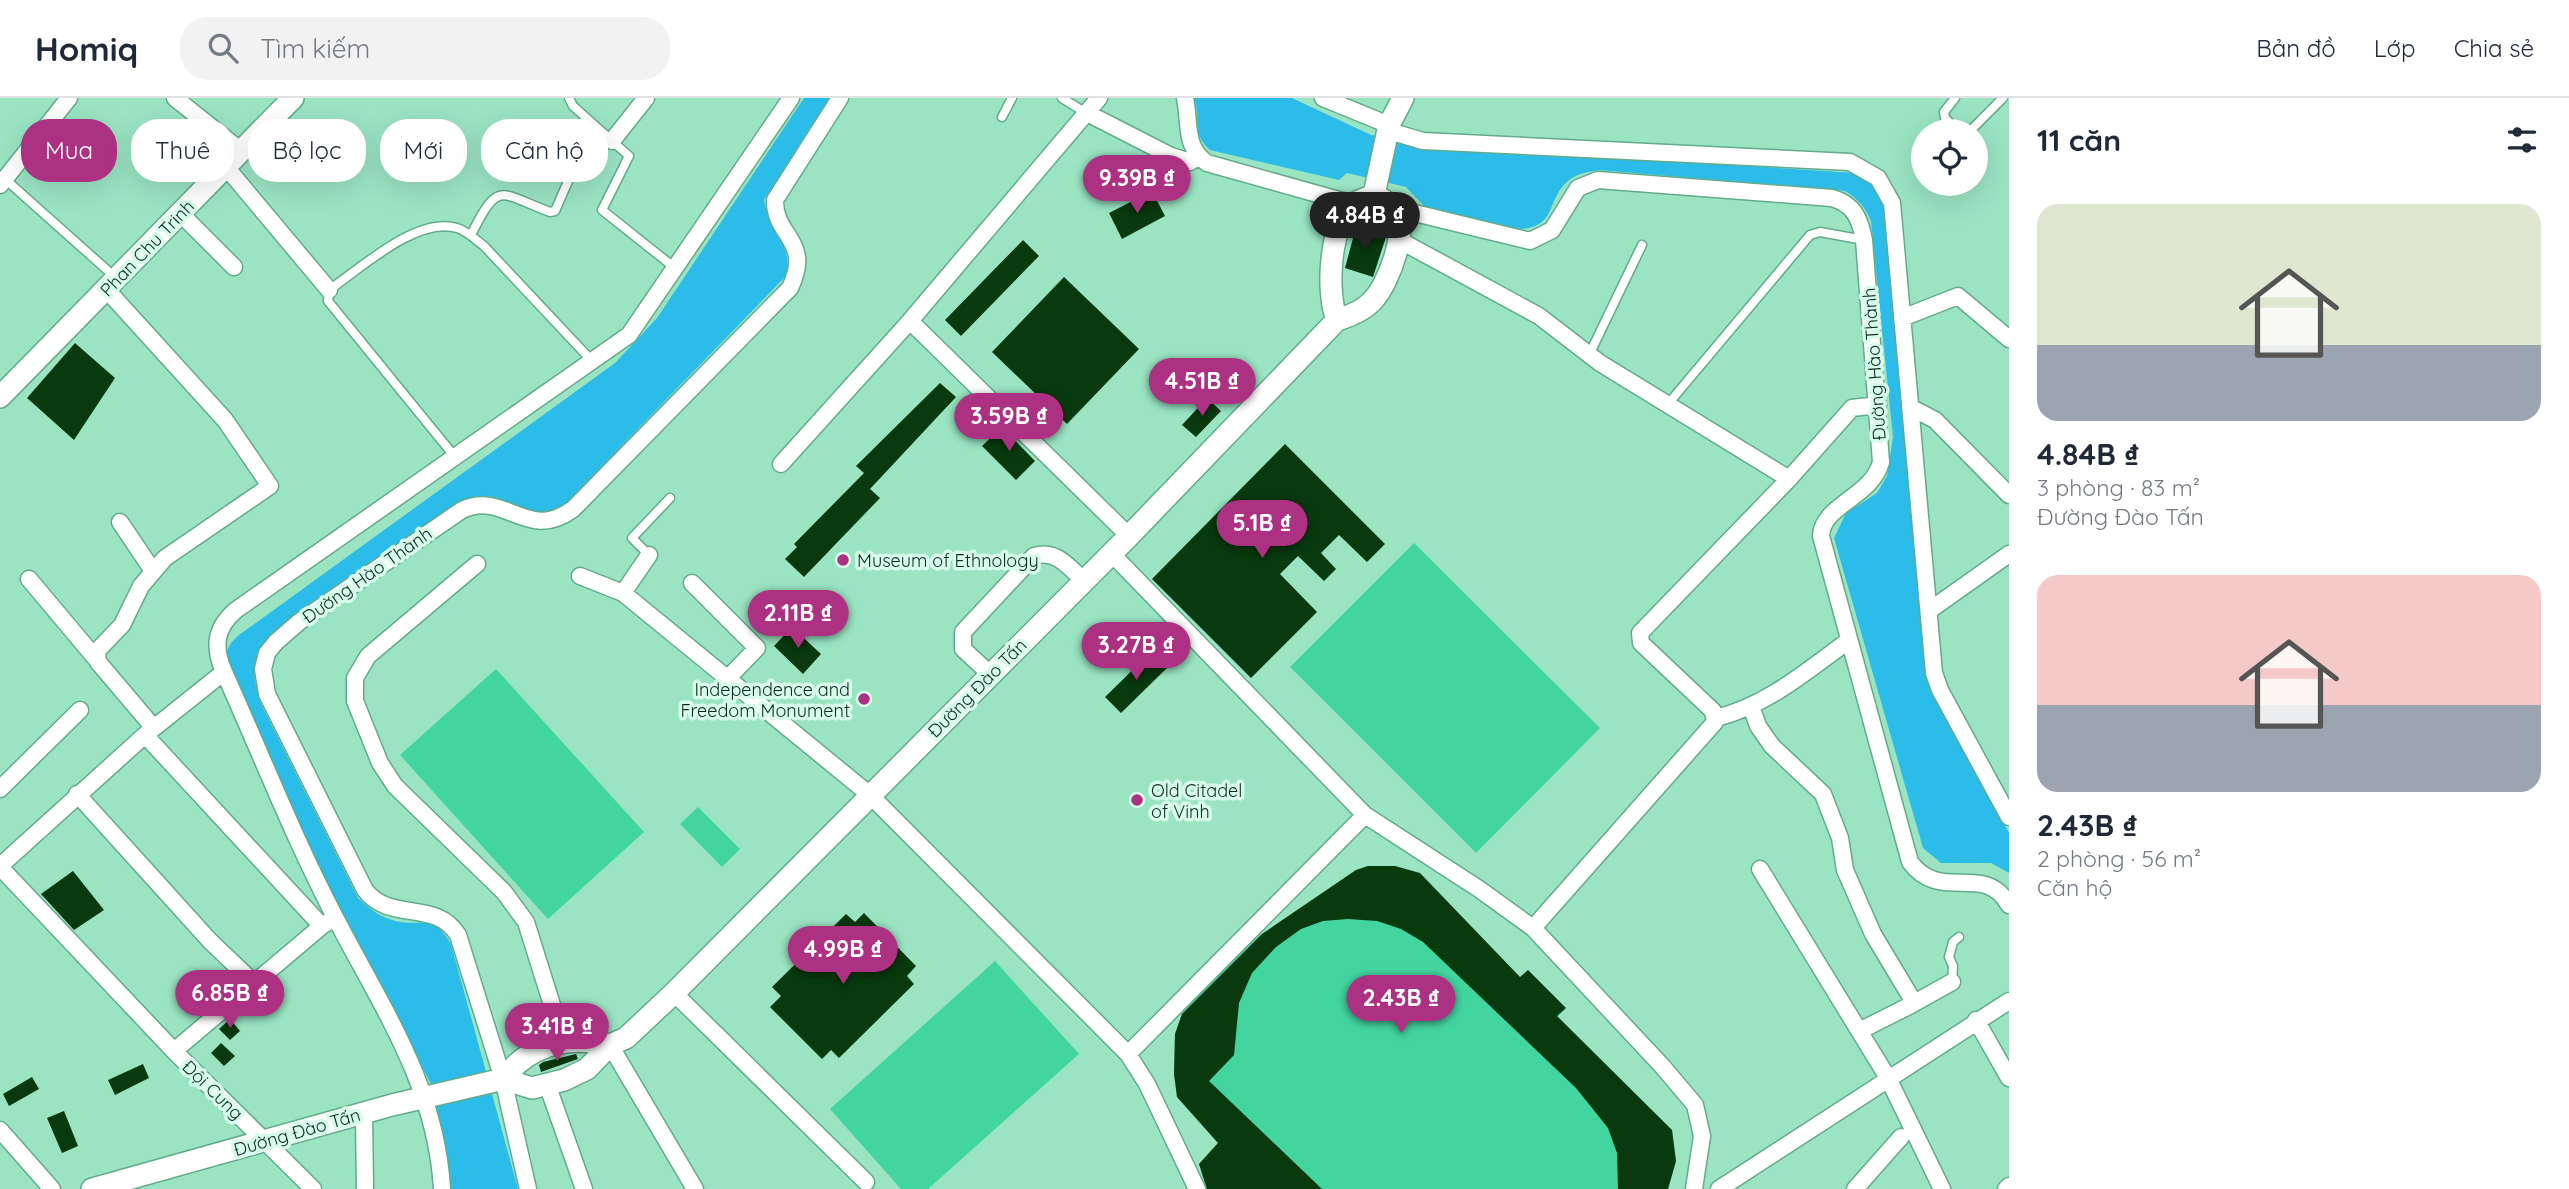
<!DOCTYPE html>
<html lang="vi">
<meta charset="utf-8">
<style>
:root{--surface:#fff;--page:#f2f2f3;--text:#1f2937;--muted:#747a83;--line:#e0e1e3;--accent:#ad3183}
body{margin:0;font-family:Quicksand,sans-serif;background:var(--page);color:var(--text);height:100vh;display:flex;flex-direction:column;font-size:26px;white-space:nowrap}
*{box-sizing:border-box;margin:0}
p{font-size:23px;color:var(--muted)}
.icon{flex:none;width:38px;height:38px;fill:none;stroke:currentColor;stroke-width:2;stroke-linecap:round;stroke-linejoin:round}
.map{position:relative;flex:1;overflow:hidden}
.side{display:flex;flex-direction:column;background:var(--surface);width:560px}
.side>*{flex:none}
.hud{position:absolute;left:21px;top:21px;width:665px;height:63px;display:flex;gap:14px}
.controls{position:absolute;left:1911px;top:21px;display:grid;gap:14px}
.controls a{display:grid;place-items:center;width:77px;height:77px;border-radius:50%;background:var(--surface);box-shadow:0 7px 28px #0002;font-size:35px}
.price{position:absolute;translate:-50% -60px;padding:0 16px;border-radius:24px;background:var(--accent);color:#fff;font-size:23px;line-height:46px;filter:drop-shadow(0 2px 4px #0008)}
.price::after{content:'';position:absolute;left:50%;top:42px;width:21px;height:16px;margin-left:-10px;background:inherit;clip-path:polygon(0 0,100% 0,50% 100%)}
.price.active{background:#222;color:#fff}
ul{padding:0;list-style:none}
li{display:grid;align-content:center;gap:14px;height:371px;padding:0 28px}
li span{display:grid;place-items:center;height:217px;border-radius:21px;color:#555}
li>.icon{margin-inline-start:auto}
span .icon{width:126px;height:126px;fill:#fffc;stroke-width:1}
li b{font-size:30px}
h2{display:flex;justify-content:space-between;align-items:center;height:84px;padding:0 28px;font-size:30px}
.chip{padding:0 24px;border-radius:28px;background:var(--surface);box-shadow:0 7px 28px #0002;font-size:24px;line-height:63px}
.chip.active{background:var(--accent);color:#fff}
header{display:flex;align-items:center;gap:42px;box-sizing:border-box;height:98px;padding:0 35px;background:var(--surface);border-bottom:2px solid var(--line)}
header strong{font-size:33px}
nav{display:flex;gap:38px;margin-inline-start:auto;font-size:24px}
.search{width:490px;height:63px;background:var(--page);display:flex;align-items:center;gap:18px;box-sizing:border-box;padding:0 24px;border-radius:28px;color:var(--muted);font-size:26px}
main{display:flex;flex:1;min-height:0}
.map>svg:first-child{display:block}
.green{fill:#43d5a0}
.water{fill:#2bbce9}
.building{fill:#093a0e}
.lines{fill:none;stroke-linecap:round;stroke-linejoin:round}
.service-casing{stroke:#62ab8b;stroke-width:11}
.minor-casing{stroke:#62ab8b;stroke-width:19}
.tertiary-casing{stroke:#62ab8b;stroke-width:24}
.service{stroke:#fff;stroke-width:8}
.minor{stroke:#fff;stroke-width:16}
.tertiary{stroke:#fff;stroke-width:21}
.poi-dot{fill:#ad3183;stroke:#d8fceb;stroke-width:2.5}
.labels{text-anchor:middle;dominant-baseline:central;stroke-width:7;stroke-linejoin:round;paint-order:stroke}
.street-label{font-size:18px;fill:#0d2c20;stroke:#d8fceb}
.poi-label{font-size:18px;fill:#0d2c20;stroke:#d8fceb;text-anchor:start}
</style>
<header>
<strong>Homiq</strong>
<div class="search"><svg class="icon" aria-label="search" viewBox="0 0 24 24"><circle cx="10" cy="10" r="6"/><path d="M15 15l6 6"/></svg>Tìm kiếm</div>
<nav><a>Bản đồ</a><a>Lớp</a><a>Chia sẻ</a></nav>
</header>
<main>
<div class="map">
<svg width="2009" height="1091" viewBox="0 0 2009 1091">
<rect width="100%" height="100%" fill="#9ae4c2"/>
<path class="green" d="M1414 445 1600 630 1476 755 1290 569Z
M496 571 644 734 548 821 400 657Z
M698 709 740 751 722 769 680 726Z
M1368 768H1395L1520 879 1566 910 1557 919 1672 1032 1676 1063 1668 1091H1206L1199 1066 1218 1045 1177 999 1174 976 1175 936 1182 916 1198 895 1260 837 1356 772Z
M995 863 1079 956 928 1091H901L830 1011Z"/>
<path class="water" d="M804 0H829L764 102C769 130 794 149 786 178L562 409C528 433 505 390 466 403L270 538C249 560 252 583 263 610L358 800C369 810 378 818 392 822 420 831 431 812 451 846L518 1091H445L440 1030 431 986 342 817 226 576C224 558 225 549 239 537L615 265 657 220Z
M1194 0H1292L1371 37 1417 46 1854 75 1878 90 1888 107 1929 583 2009 735V775L1991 765H1941L1923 750 1834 440 1846 415 1877 395 1887 378 1893 339 1871 123C1865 109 1859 102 1845 93L1599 72C1589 74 1577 75 1568 83 1546 101 1558 128 1521 131L1425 109 1406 89 1347 75 1339 82 1210 52C1189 33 1202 22 1194 0Z"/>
<path class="building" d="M1152 93 1165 118 1122 141 1109 115Z
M1356 129 1386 139 1373 179 1345 170Z
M1023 142 1039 158 961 238 945 222Z
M1064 179 1139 251 1067 326 992 254Z
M75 245 115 280 74 342 27 300Z
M940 285 956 299 870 391 880 400 804 479 785 461 797 449 794 446 864 375 856 368Z
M1207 300 1221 313 1196 339 1182 327Z
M1002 329 1035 363 1016 382 982 348Z
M1285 346 1385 446 1367 464 1339 437 1321 455 1336 471 1324 483 1298 458 1280 476 1317 514 1251 580 1152 481Z
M792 529 821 556 803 576 774 548Z
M1152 553 1168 569 1121 615 1105 599Z
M1368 768H1395L1420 775 1520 879 1528 872 1566 910 1557 918 1672 1032 1676 1063 1668 1091H1618L1617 1055 1608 1030 1576 990 1423 844 1401 831 1377 823 1348 821 1323 823 1301 831 1276 849 1252 875 1239 905 1234 957 1209 983 1322 1091H1207L1199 1066 1218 1045 1177 999 1174 976 1175 936 1182 916 1262 836 1356 772Z
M73 773 104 812 74 832 41 796Z
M864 815 916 868 907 878 914 886 839 960 831 952 822 961 770 909 781 898 772 889 846 816 855 824Z
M230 921 240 933 230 942 219 931Z
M221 945 235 958 224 968 211 955Z
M576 956 578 961 541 974 539 967 543 964Z
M143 966 149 980 115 997 108 982Z
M32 979 39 991 9 1008 3 996Z
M64 1013 78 1048 62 1055 47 1020Z"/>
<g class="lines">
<defs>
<path id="service" d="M569 0 573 8 629 58 602 112 675 170
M1062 0 1086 15
M1955 0 1944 14 1945 20 1958 33
M1002 19 1012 0
M1970 33 2003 0
M5 81 116 180
M471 137C499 81 499 95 550 114L555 113 576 65 597 30
M1589 257 1642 147
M1668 306 1810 137 1820 134 1864 142
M455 359 328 203 329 192C361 170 417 118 457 130 467 133 475 141 484 148L593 264
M649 457 632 440 670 400
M1952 884 1953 868 1949 859 1953 844 1959 839"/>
<path id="minor" d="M175 0 241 53
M1185 0C1190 24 1184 50 1207 65L1353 106
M1323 0 1389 27
M1087 15 1171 58 1190 64 1198 59
M1389 33 1423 43 1850 64 1878 80 1892 105 1934 575 1940 592 2009 719
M612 43 646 0
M226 69 329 192
M0 87 69 0
M1394 110 1530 143 1552 132 1578 90 1598 82 1832 100C1854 106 1860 121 1864 142L1881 364C1872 399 1822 407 1821 438L1910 764C1941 806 1984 763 2009 807
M180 115 234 169
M1399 142 1539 218 1600 265 1789 381
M106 191 225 322 270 388 165 460 141 488 122 527 97 553 98 564 154 630
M1902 220 1958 198 2009 241
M910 223 1129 438
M1910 309 1935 322 2009 397
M781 366 910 223 1099 0
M120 424 153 473
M1111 455 1365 717 1479 791 1533 830 1663 969 1695 1007 1702 1038 1694 1091
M477 466 368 558 355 580V603L380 665 395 688 504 794 526 824 563 942
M580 478 623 495 870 697 1128 956 1147 986 1197 1091
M29 481 97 562
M692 485 757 550 726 582
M623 495 649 457
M1930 512 2009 456
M990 576 963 551V534L1034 458C1056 451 1069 469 1084 483
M1751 608 1758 628 1772 648 1823 696 1840 740 1845 772 1873 836 1912 901 1909 908 1859 933
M1716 620C1766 608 1807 573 1848 543
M145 637 319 825 323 827 335 820
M0 691 80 612
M77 696 210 843 255 886
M0 768 145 637 224 574
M0 769 174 953 313 1091
M1760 771 1888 980 1942 1091
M1533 830 1715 624 1713 613 1641 545 1640 535 1789 381 1852 310 1878 307
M674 895 866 1084
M1909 908 1952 884
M1976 922 2009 980
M610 947 695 1091
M174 953 323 827
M1128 956 1365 717
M547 986 584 1091
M364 1016 365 1091
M0 1032 52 1091
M442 1091C436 987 382 910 336 821 294 741 261 656 224 574 213 549 215 530 236 512L629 237 791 0
M528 1091 503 981 458 837C436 801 390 825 365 792L267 596 263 571 267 555 276 544 299 524 462 412C506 392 527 445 573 411L790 190C813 142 774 139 775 102L840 0
M1719 1091 2009 903
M1855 1091 1901 1039
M2006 1091 2009 1088"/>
<path id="tertiary" d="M1374 97 1389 27 1403 0
M1337 222C1326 195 1329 125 1354 106 1359 102 1368 100 1374 97
M0 299 293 0
M503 981C530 946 567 937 610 947
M92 1091 392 1007 495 983 503 981 532 990 564 982 587 971 610 947 626 940 674 895 1129 438 1337 222C1350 218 1365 212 1374 201 1389 184 1411 127 1393 109 1388 104 1380 100 1374 97"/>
</defs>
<use href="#service" class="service-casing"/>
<use href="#minor" class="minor-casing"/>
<use href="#tertiary" class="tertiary-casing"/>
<use href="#service" class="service"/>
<use href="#minor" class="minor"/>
<use href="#tertiary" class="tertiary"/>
</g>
<g class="poi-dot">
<circle cx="843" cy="462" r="7"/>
<circle cx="864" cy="601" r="7"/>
<circle cx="1137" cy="702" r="7"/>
</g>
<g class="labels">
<g class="street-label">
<text transform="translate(147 150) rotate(-46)">Phan Chu Trinh</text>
<text transform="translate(1874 266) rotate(-94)">Đường Hào Thành</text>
<text transform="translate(367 477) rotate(-35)">Đường Hào Thành</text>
<text transform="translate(977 590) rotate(-45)">Đường Đào Tấn</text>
<text transform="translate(213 992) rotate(44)">Đội Cung</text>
<text transform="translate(297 1034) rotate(-16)">Đường Đào Tấn</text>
</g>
<g class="poi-label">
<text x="857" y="462">Museum of Ethnology</text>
<text x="850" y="591" text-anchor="end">Independence and<tspan x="850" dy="21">Freedom Monument</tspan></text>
<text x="1151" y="692">Old Citadel<tspan x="1151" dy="21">of Vinh</tspan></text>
</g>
</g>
</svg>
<div class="controls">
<a><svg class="icon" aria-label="locate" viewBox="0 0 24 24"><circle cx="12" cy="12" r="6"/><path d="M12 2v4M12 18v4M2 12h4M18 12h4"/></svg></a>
</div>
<b class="price" style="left:1137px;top:117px">9.39B ₫</b>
<b class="price active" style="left:1365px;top:154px">4.84B ₫</b>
<b class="price" style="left:1202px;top:320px">4.51B ₫</b>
<b class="price" style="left:1009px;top:355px">3.59B ₫</b>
<b class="price" style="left:1262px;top:462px">5.1B ₫</b>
<b class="price" style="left:798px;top:552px">2.11B ₫</b>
<b class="price" style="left:1136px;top:584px">3.27B ₫</b>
<b class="price" style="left:843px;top:888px">4.99B ₫</b>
<b class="price" style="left:230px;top:932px">6.85B ₫</b>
<b class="price" style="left:1401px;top:937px">2.43B ₫</b>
<b class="price" style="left:557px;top:965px">3.41B ₫</b>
<div class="hud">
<a class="chip active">Mua</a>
<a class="chip">Thuê</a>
<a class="chip">Bộ lọc</a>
<a class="chip">Mới</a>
<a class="chip">Căn hộ</a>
</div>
</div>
<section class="side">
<h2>11 căn<svg class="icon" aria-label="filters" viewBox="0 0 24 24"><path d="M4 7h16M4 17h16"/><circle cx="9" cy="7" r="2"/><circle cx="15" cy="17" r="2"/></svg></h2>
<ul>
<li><span style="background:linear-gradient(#dfe7d0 65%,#9aa5b1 0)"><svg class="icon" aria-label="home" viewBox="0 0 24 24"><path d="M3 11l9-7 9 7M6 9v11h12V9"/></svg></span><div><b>4.84B ₫</b><p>3 phòng · 83 m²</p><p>Đường Đào Tấn</p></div></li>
<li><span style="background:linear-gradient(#f6c9c9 60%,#9aa5b1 0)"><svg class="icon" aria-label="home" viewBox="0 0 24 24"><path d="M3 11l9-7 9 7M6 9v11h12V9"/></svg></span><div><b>2.43B ₫</b><p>2 phòng · 56 m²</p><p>Căn hộ</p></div></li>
</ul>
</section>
</main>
